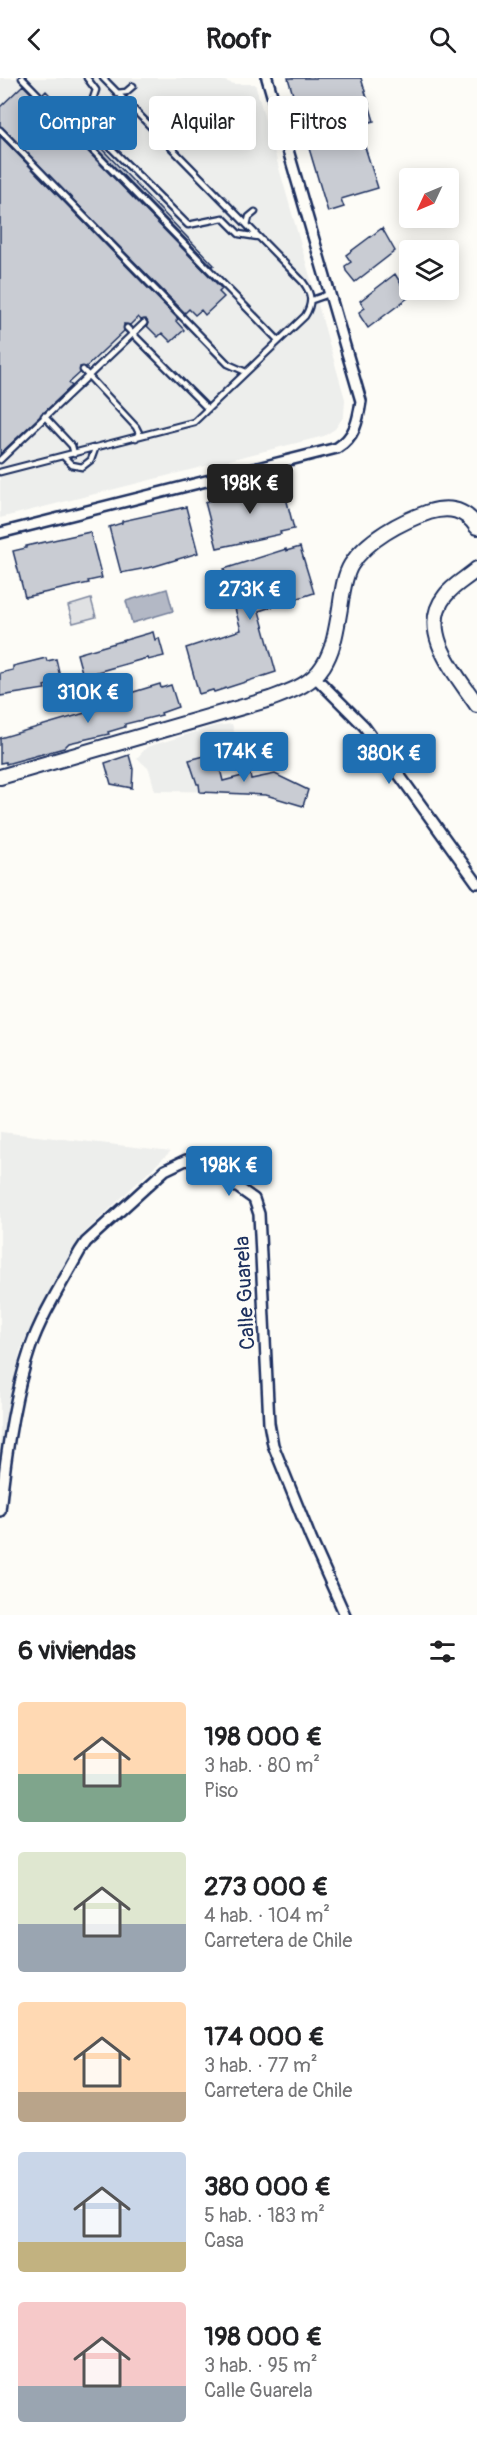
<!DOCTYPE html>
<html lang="es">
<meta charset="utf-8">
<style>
:root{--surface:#fff;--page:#f6f6f6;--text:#202124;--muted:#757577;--accent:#1f6fb2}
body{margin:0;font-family:Pangolin,sans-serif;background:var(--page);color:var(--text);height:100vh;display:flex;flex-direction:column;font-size:22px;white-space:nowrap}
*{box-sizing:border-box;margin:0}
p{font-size:20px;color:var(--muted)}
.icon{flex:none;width:33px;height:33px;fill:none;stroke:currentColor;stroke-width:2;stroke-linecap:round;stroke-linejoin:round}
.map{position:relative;height:1537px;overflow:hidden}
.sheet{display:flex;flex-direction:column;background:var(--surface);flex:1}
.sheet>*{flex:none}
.guide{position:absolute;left:18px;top:18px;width:441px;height:54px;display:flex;gap:12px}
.needle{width:39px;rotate:226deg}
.controls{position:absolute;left:399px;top:90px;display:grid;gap:12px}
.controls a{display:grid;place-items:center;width:60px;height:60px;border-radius:6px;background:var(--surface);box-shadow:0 3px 15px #0003;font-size:30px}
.price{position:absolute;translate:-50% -51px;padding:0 14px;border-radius:6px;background:var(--accent);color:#fff;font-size:20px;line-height:39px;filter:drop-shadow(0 2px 3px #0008)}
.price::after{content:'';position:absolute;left:50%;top:36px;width:18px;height:14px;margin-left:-9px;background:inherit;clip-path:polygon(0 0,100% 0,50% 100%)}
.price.current{background:#222;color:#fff}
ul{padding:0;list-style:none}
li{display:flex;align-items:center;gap:18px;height:150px;padding:0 18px}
li span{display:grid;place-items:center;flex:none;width:168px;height:120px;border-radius:6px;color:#555}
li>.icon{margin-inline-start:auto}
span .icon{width:72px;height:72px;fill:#fffc;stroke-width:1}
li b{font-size:26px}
h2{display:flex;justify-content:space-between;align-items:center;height:72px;padding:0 18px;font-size:26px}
.chip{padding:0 21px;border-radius:6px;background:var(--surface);box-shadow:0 3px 15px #0003;font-size:21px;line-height:54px}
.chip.current{background:var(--accent);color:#fff}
header{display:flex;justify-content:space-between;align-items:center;height:78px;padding:0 18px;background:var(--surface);font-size:27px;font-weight:700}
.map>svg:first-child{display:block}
.built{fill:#edeeec}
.green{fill:#e0e1e3;stroke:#7e88a0;stroke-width:1.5}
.water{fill:#b3b8c5;stroke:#76819c;stroke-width:1.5}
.building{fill:#c9ccd3;stroke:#1b2f5e;stroke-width:1.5}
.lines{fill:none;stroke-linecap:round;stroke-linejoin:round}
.lane-casing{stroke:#1b2f5e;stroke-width:9}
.street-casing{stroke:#1b2f5e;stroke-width:14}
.secondary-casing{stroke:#1b2f5e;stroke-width:18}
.lane{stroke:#fdfcf7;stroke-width:4.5}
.street{stroke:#fdfcf7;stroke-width:9}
.secondary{stroke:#fdfcf7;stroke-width:14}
.labels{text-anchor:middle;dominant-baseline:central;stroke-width:5;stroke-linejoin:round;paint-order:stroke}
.street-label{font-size:21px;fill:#1b2f5e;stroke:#fdfcf7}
</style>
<header><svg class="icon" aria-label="back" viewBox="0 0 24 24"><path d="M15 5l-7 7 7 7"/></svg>Roofr<svg class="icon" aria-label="search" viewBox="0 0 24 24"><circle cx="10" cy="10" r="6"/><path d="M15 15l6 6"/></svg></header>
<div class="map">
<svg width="477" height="1537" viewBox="0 0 477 1537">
<rect width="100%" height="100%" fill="#fdfcf7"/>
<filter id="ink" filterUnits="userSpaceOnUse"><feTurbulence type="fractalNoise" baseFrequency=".0167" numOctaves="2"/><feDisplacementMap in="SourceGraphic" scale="12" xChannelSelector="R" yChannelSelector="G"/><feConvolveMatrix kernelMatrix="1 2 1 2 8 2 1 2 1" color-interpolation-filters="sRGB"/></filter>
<g filter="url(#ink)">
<path class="built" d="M0 0H216L234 6H255L345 321 344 338 335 351 324 358 0 440Z
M232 646 250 714 155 713 149 691 137 680 147 669 215 648Z
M0 1054 171 1073 83 1156 20 1273 0 1389Z"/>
<path class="green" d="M91 521 96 539 73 545 68 528Z"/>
<path class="water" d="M167 511 173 533 132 545 126 523Z"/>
<path class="building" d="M288 0H361L374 43 358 47 378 110 341 121 344 129 328 134Z
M23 7 222 211 219 214 224 219 205 237 201 232 195 237 189 231 185 235 0 48V29Z
M46 13 214 187 212 188 43 16Z
M0 58 178 241 176 243 184 252 171 264 162 255 158 259 147 248 148 245 146 241 141 242 138 239 130 247 124 246V253L86 289H80V295L69 305 72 308 0 376Z
M382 150 395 173 355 204 346 193 345 188 351 184 346 177Z
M395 196 409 219 368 250 360 238 359 234 365 230 360 223Z
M282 404 294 451 280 454 281 456 217 470 205 424 243 412Z
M186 429 198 475 152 489 121 495 109 449 122 445V443Z
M90 454 102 500 88 503 89 505 25 519 13 473 26 470V468Z
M300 469 314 515 259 533 276 594 214 614 213 612 199 616 186 570 241 552 224 491 286 471V473Z
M153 554 155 562 159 560 164 578 148 582 147 580 83 598 77 576Z
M46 580 47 583 56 581 61 603 44 608 45 611 0 618V595L13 592V588Z
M160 606 161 610 171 607 178 629 161 635 162 637 125 646V649L108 654 109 656 69 665 64 670 6 686V684L0 685V660L119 625 118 622 128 619 127 616Z
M216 675 223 703 250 696 251 701 275 696 308 712 303 728 266 717 200 714 199 706H197L189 682Z
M129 677 133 691 132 710 111 706 105 685Z"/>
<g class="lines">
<defs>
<path id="lane" d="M22 0 279 263
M87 0 96 12 87 38 88 47 188 147 223 140 239 156 258 159
M117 15 126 14 133 8
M0 52 228 286 246 294
M247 147 249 139 255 134
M312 222 329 216
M127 250 208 331
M83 292 136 349 139 355 136 360
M44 338 72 368 74 376
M64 379 72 387 82 389 91 382 95 371
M0 382 144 245
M0 394 194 344 305 238C313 225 312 216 303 204L103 0"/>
<path id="street" d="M0 455 337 370C355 359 358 343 361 323L267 0
M314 598 364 648 477 805
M0 1433C5 1383 14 1318 30 1271 40 1240 64 1202 80 1173L86 1164 165 1092 186 1082 205 1086 254 1121 259 1136 269 1345 273 1367 311 1461 345 1537"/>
<path id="secondary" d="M477 491C467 500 453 507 445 518 417 553 457 597 477 627
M0 699 270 621C291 613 311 607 323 588 333 573 336 553 339 536 342 520 343 500 351 487 366 462 402 443 429 434 449 428 465 431 477 449"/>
</defs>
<use href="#lane" class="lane-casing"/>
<use href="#street" class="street-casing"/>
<use href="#secondary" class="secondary-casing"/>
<use href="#lane" class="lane"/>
<use href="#street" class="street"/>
<use href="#secondary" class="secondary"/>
</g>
</g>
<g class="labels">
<g class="street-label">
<text transform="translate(245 1215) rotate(-93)">Calle Guarela</text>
</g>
</g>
</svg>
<div class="controls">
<a><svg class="needle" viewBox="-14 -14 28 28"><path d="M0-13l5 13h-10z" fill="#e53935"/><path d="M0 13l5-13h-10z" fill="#757577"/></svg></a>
<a><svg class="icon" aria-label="layers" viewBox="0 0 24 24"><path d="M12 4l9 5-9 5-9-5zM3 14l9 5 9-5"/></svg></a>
</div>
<b class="price current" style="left:250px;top:437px">198K €</b>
<b class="price" style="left:250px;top:543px">273K €</b>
<b class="price" style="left:88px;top:646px">310K €</b>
<b class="price" style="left:244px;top:705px">174K €</b>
<b class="price" style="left:389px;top:707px">380K €</b>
<b class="price" style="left:229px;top:1119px">198K €</b>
<div class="guide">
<a class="chip current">Comprar</a>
<a class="chip">Alquilar</a>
<a class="chip">Filtros</a>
</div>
</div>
<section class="sheet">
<h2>6 viviendas<svg class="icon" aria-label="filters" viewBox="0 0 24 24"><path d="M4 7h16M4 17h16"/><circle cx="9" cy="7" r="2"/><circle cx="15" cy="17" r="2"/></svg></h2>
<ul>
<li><span style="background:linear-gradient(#ffd9b3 60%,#7fa58c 0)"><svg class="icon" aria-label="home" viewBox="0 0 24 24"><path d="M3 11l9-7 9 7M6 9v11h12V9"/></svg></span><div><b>198 000 €</b><p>3 hab. · 80 m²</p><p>Piso</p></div></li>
<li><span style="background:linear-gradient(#dfe7d0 60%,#9aa5b1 0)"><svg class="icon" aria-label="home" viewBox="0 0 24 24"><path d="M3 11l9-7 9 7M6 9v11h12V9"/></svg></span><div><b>273 000 €</b><p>4 hab. · 104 m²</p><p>Carretera de Chile</p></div></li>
<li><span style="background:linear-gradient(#ffd9b3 75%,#b9a48a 0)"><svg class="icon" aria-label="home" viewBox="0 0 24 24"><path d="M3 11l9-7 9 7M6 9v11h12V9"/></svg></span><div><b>174 000 €</b><p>3 hab. · 77 m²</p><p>Carretera de Chile</p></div></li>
<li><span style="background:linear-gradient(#c9d6e8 75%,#c2b280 0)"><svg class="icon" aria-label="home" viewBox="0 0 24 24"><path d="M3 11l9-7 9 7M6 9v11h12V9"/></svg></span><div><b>380 000 €</b><p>5 hab. · 183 m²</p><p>Casa</p></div></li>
<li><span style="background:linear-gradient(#f6c9c9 70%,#9aa5b1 0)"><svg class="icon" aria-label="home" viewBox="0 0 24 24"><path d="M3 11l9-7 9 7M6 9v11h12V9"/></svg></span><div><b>198 000 €</b><p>3 hab. · 95 m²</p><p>Calle Guarela</p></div></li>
</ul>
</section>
